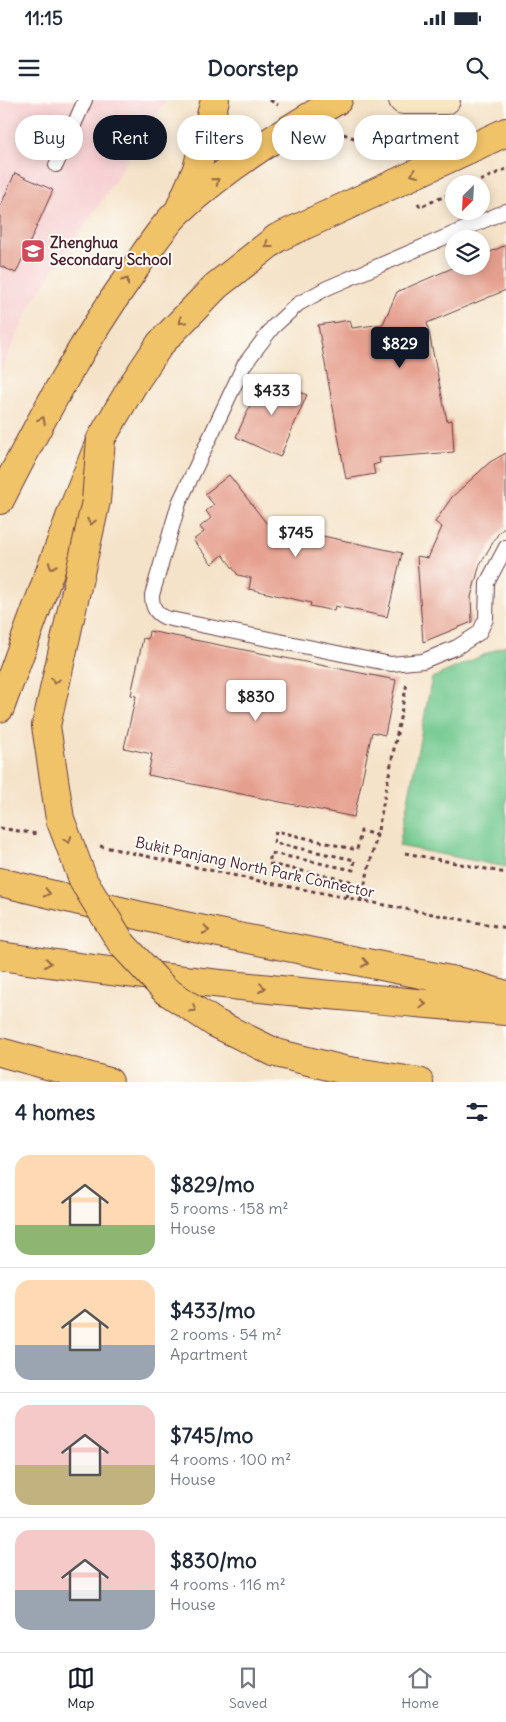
<!DOCTYPE html>
<meta charset="utf-8">
<style>
:root{--surface:#fff;--page:#f6f6f7;--text:#1f2937;--muted:#747a83;--line:#e0e1e3;--accent:#111827}
body{margin:0;font-family:Delius,sans-serif;background:var(--page);color:var(--text);height:100vh;display:flex;flex-direction:column;font-size:19px;white-space:nowrap}
*{box-sizing:border-box;margin:0}
p{font-size:16px;color:var(--muted)}
.icon{flex:none;width:28px;height:28px;fill:none;stroke:currentColor;stroke-width:2;stroke-linecap:round;stroke-linejoin:round}
.map{position:relative;height:982px;overflow:hidden}
.details{display:flex;flex-direction:column;background:var(--surface);flex:1}
.details>*{flex:none}
.top-card{position:absolute;left:15px;top:15px;width:476px;height:45px;display:flex;gap:10px}
.needle{width:32px;rotate:204deg}
.fabs{position:absolute;left:445px;top:75px;display:grid;gap:10px}
.fabs a{display:grid;place-items:center;width:45px;height:45px;border-radius:50%;background:var(--surface);box-shadow:0 2px 12px #0003;font-size:25px}
.price{position:absolute;translate:-50% -42px;padding:0 11px;border-radius:5px;background:#fff;color:#222;font-size:16px;line-height:32px;filter:drop-shadow(0 1px 2px #0008)}
.price::after{content:'';position:absolute;left:50%;top:30px;width:15px;height:11px;margin-left:-8px;background:inherit;clip-path:polygon(0 0,100% 0,50% 100%)}
.price.active{background:var(--accent);color:#fff}
ul{padding:0;list-style:none}
li{display:flex;align-items:center;gap:15px;height:125px;padding:0 15px}
li+li{border-top:1px solid var(--line)}
li span{display:grid;place-items:center;flex:none;width:140px;height:100px;border-radius:15px;color:#555}
li>.icon{margin-inline-start:auto}
span .icon{width:60px;height:60px;fill:#fffc;stroke-width:1}
li b{font-size:21px}
h2{display:flex;justify-content:space-between;align-items:center;height:60px;padding:0 15px;font-size:21px}
.chip{padding:0 18px;border-radius:22px;background:var(--surface);box-shadow:0 2px 12px #0003;font-size:18px;line-height:45px}
.chip.active{background:var(--accent);color:#fff}
.status{display:flex;justify-content:space-between;align-items:center;height:35px;padding:0 25px;background:var(--surface);direction:ltr}
.status svg{height:14px;fill:currentColor}
header{display:flex;justify-content:space-between;align-items:center;height:65px;padding:0 15px;background:var(--surface);font-size:22px;font-weight:800}
.tab-bar{display:flex;justify-content:space-around;align-items:center;height:70px;border-top:1px solid var(--line);background:var(--surface);font-size:14px;color:var(--muted)}
.tab-bar a{display:grid;justify-items:center;gap:2px}
.tab-bar .active{color:var(--accent)}
.map>svg:first-child{display:block}
.built{fill:#f7cfd1}
.green{fill:#71c88e;stroke:#5e745c}
.building{fill:#e59f8e}
.lines{fill:none;stroke-linecap:round;stroke-linejoin:round}
.lane-casing{stroke:#643c43;stroke-width:16}
.secondary-casing{stroke:#643c43;stroke-width:30}
.highway-casing{stroke:#643c43;stroke-width:30}
.path{stroke:#643c43;stroke-width:3;stroke-dasharray:4 4;stroke-linecap:butt}
.lane{stroke:#fff;stroke-width:14}
.secondary{stroke:#f9e7c3;stroke-width:28}
.highway{stroke:#f1c369;stroke-width:28}
.highway-bridge-casing{stroke:#643c43;stroke-width:30;stroke-linecap:butt}
.highway-bridge{stroke:#f1c369;stroke-width:28}
.oneway{stroke:#956947}
.labels{text-anchor:middle;dominant-baseline:central;stroke-width:4;stroke-linejoin:round;paint-order:stroke}
.poi-label{font-size:15px;font-weight:bold;fill:#4a1f2b;stroke:#fdfcf7;text-anchor:start}
.street-label{font-size:15px;fill:#4a1f2b;stroke:#fdfcf7}
</style>
<div class="status"><b>11:15</b><svg viewBox="0 0 49 12"><path d="M0 12V9h3v3zM5 12V6h3v6zM10 12V3h3v9zM15 12V0h3v12zM26 1h20v11H26zM47 4h2v5h-2z"/></svg></div>
<header><svg class="icon" aria-label="menu" viewBox="0 0 24 24"><path d="M4 6h16M4 12h16M4 18h16"/></svg>Doorstep<svg class="icon" aria-label="search" viewBox="0 0 24 24"><circle cx="10" cy="10" r="6"/><path d="M15 15l6 6"/></svg></header>
<div class="map">
<svg width="506" height="982" viewBox="0 0 506 982">
<rect width="100%" height="100%" fill="#fdfcf7"/>
<filter id="ink" filterUnits="userSpaceOnUse"><feTurbulence type="fractalNoise" baseFrequency=".02" numOctaves="2"/><feDisplacementMap in="SourceGraphic" scale="10" xChannelSelector="R" yChannelSelector="G"/><feConvolveMatrix kernelMatrix="1 2 1 2 8 2 1 2 1" color-interpolation-filters="sRGB"/></filter>
<filter id="wash" filterUnits="userSpaceOnUse"><feTurbulence type="fractalNoise" baseFrequency=".0096" numOctaves="4" result="noise"/><feDisplacementMap in="SourceGraphic" scale="20" xChannelSelector="R" yChannelSelector="G"/><feGaussianBlur stdDeviation="1.12" result="paint"/><feColorMatrix in="noise" values="0 0 0 0 0 0 0 0 0 0 0 0 0 0 0 0 0 1.4 0 .05"/><feComposite in="paint" operator="in"/></filter>
<g filter="url(#wash)">
<rect width="100%" height="100%" fill="#f5e3c9"/>
<path class="built" d="M0 0H166L100 103 34 199 0 272Z"/>
<path class="green" d="M506 545V767L399 746 432 578Z"/>
<g id="blocks">
<path class="building" d="M15 73 53 90 16 173 0 166V107Z
M506 145V190L427 223 447 321 452 320 454 352 379 358 380 363 373 365 375 374 346 379 318 225 350 220 352 228 383 224 397 192 457 166H481V156Z
M263 276 307 295 280 357 236 337Z
M506 353V426L498 434 480 464 471 497 472 522 423 542 417 456 428 458 442 427 435 422 452 397 490 362Z
M229 375 267 424 402 453 387 517 335 506 334 511 310 506 311 503 249 489 251 478 238 475 223 455 212 464 193 440 204 432 200 427 211 418 206 411 214 405 205 394Z
M149 531 396 580 385 635 372 632 354 717 148 675 152 654 124 648 136 596 131 595 143 538 148 539Z"/>
</g>
</g>
<g filter="url(#ink)">
<use href="#blocks" fill-opacity="0" stroke="#643c43" stroke-width="1"/>
<g class="lines">
<defs>
<path id="lane" d="M56 65 85 0
M506 111 327 188 298 204 273 227 244 265 179 403 152 495C152 507 155 513 166 518L391 564 423 561 457 547 479 533 486 519 487 483 506 447"/>
<path id="secondary" d="M403 0H446"/>
<path id="highway" d="M180 108 197 69 215 0
M0 400C40 321 82 243 133 171 147 151 162 127 179 111 226 67 283 32 338 0
M0 608 72 412 101 339 134 283 160 244 216 186 277 138 506 32
M0 782 175 824 465 883 506 895
M0 856C168 881 337 896 506 911
M0 952 109 982
M344 970 419 982"/>
</defs>
<use href="#lane" class="lane-casing"/>
<use href="#secondary" class="secondary-casing"/>
<use href="#highway" class="highway-casing"/>
<path class="path" d="M270 0 278 5
M336 31 395 54
M473 84 506 69
M418 103 420 107 454 92
M0 728 37 734
M100 746 264 782 506 828
M405 753 506 773
M347 798 350 781 269 764 271 753 353 770 355 760 274 743 276 731 357 750 361 731 377 735
M361 800 377 735 407 583"/>
<use href="#lane" class="lane"/>
<use href="#secondary" class="secondary"/>
<use href="#highway" class="highway"/>
<defs>
<path id="highway-bridge" d="M101 339 96 401 46 626 60 719 84 782 122 844 165 890 215 923 276 953 344 970"/>
</defs>
<use href="#highway-bridge" class="highway-bridge-casing"/>
<use href="#highway-bridge" class="highway-bridge"/>
</g>
<defs><path id="oneway-chevron" d="M-2-3.5L2.5 0L-2 3.5" fill="none" stroke-width="1.6" stroke-linecap="round" stroke-linejoin="round" transform="scale(1.25)"/></defs>
<g class="oneway">
<use href="#oneway-chevron" transform="translate(414 74) rotate(155)"/>
<use href="#oneway-chevron" transform="translate(216 81) rotate(-39)"/>
<use href="#oneway-chevron" transform="translate(268 145) rotate(142)"/>
<use href="#oneway-chevron" transform="translate(126 181) rotate(-55)"/>
<use href="#oneway-chevron" transform="translate(182 221) rotate(134)"/>
<use href="#oneway-chevron" transform="translate(42 320) rotate(-62)"/>
<use href="#oneway-chevron" transform="translate(91 422) rotate(103)"/>
<use href="#oneway-chevron" transform="translate(52 466) rotate(111)"/>
<use href="#oneway-chevron" transform="translate(55 581) rotate(101)"/>
<use href="#oneway-chevron" transform="translate(68 740) rotate(69)"/>
<use href="#oneway-chevron" transform="translate(47 793) rotate(13)"/>
<use href="#oneway-chevron" transform="translate(206 830) rotate(12)"/>
<use href="#oneway-chevron" transform="translate(48 863) rotate(9)"/>
<use href="#oneway-chevron" transform="translate(365 863) rotate(12)"/>
<use href="#oneway-chevron" transform="translate(262 888) rotate(6)"/>
<use href="#oneway-chevron" transform="translate(423 904) rotate(5)"/>
<use href="#oneway-chevron" transform="translate(193 909) rotate(33)"/>
</g>
</g>
<defs>
<symbol id="school-square" viewBox="-11 -11 22 22"><rect x="-9" y="-9" width="18" height="18" rx="4" fill="#d1495b" stroke="#fdfcf7"/><path d="M0-5L7-2L0 1L-7-2ZM-4 1L0 2.5L4 1V4Q0 6-4 4Z" fill="#fff"/></symbol>
</defs>
<g fill-rule="evenodd">
<use href="#school-square" x="19" y="137" width="28" height="28"/>
</g>
<g class="labels">
<g class="poi-label">
<text x="50" y="142">Zhenghua<tspan x="50" dy="17">Secondary School</tspan></text>
</g>
<g class="street-label">
<text transform="translate(255 767) rotate(12)">Bukit Panjang North Park Connector</text>
</g>
</g>
</svg>
<div class="fabs">
<a><svg class="needle" viewBox="-14 -14 28 28"><path d="M0-13l5 13h-10z" fill="#e53935"/><path d="M0 13l5-13h-10z" fill="#747a83"/></svg></a>
<a><svg class="icon" aria-label="layers" viewBox="0 0 24 24"><path d="M12 4l9 5-9 5-9-5zM3 14l9 5 9-5"/></svg></a>
</div>
<b class="price active" style="left:400px;top:269px">$829</b>
<b class="price" style="left:272px;top:316px">$433</b>
<b class="price" style="left:296px;top:458px">$745</b>
<b class="price" style="left:256px;top:622px">$830</b>
<div class="top-card">
<a class="chip">Buy</a>
<a class="chip active">Rent</a>
<a class="chip">Filters</a>
<a class="chip">New</a>
<a class="chip">Apartment</a>
</div>
</div>
<section class="details">
<h2>4 homes<svg class="icon" aria-label="filters" viewBox="0 0 24 24"><path d="M4 7h16M4 17h16"/><circle cx="9" cy="7" r="2"/><circle cx="15" cy="17" r="2"/></svg></h2>
<ul>
<li><span style="background:linear-gradient(#ffd9b3 70%,#8fb573 0)"><svg class="icon" aria-label="home" viewBox="0 0 24 24"><path d="M3 11l9-7 9 7M6 9v11h12V9"/></svg></span><div><b>$829/mo</b><p>5 rooms · 158 m²</p><p>House</p></div></li>
<li><span style="background:linear-gradient(#ffd9b3 65%,#9aa5b1 0)"><svg class="icon" aria-label="home" viewBox="0 0 24 24"><path d="M3 11l9-7 9 7M6 9v11h12V9"/></svg></span><div><b>$433/mo</b><p>2 rooms · 54 m²</p><p>Apartment</p></div></li>
<li><span style="background:linear-gradient(#f6c9c9 60%,#c2b280 0)"><svg class="icon" aria-label="home" viewBox="0 0 24 24"><path d="M3 11l9-7 9 7M6 9v11h12V9"/></svg></span><div><b>$745/mo</b><p>4 rooms · 100 m²</p><p>House</p></div></li>
<li><span style="background:linear-gradient(#f6c9c9 60%,#9aa5b1 0)"><svg class="icon" aria-label="home" viewBox="0 0 24 24"><path d="M3 11l9-7 9 7M6 9v11h12V9"/></svg></span><div><b>$830/mo</b><p>4 rooms · 116 m²</p><p>House</p></div></li>
</ul>
</section>
<nav class="tab-bar">
<a class="active"><svg class="icon" aria-label="map" viewBox="0 0 24 24"><path d="M3 6l6-2 6 2 6-2v14l-6 2-6-2-6 2zM9 4v14M15 6v14"/></svg>Map</a>
<a><svg class="icon" aria-label="saved" viewBox="0 0 24 24"><path d="M7 4h10v16l-5-4-5 4z"/></svg>Saved</a>
<a><svg class="icon" aria-label="home" viewBox="0 0 24 24"><path d="M3 11l9-7 9 7M6 9v11h12V9"/></svg>Home</a>
</nav>
